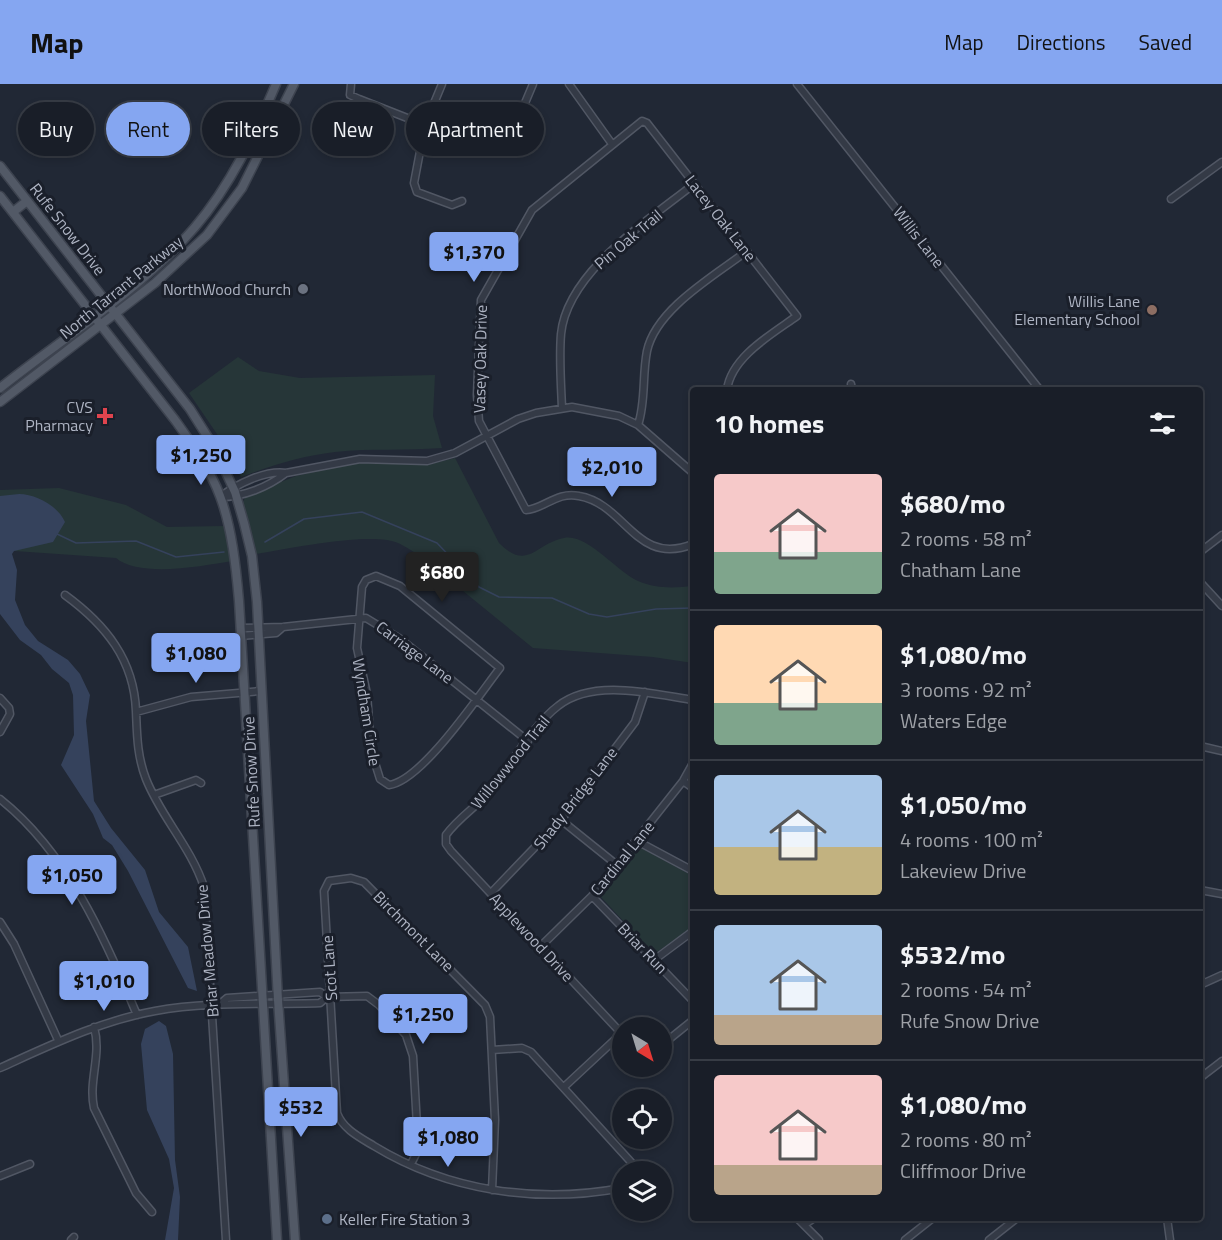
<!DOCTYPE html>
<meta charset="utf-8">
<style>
:root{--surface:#191e28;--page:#222730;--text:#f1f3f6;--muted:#9fa2a8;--line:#373c45;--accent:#85a6f1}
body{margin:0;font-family:"Titillium Web",sans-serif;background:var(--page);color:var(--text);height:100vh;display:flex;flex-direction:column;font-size:22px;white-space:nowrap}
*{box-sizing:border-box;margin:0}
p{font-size:20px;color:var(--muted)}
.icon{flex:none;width:33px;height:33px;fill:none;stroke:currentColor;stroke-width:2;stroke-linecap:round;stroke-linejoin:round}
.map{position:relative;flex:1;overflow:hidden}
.side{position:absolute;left:690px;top:303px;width:513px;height:834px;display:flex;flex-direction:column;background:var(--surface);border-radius:6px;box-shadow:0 3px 9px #0003,0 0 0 2px var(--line)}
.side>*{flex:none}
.hud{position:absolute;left:18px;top:18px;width:570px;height:54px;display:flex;gap:12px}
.needle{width:39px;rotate:142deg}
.fabs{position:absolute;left:612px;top:933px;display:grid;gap:12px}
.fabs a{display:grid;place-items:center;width:60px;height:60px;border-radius:50%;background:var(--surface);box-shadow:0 3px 9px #0003,0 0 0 2px var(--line);font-size:30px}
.price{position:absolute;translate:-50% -51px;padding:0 14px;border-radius:6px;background:var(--accent);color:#111;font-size:20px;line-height:39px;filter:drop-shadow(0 2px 3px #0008)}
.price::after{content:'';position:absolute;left:50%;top:36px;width:18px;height:14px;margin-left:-9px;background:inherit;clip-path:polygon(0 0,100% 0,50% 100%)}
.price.current{background:#222;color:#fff}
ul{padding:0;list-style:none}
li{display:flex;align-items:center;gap:18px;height:150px;padding:0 24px}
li+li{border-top:2px solid var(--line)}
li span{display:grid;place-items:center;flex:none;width:168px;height:120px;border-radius:6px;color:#555}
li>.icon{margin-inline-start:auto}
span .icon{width:72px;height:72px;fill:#fffc;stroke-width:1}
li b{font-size:26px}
h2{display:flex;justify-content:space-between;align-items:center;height:72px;padding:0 24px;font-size:26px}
.chip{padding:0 21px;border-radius:27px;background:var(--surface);box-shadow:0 3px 9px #0003,0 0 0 2px var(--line);font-size:21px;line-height:54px}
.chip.current{background:var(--accent);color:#111}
header{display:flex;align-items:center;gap:36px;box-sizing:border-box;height:84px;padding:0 30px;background:var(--accent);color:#111}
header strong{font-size:28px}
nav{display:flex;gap:33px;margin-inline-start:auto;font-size:21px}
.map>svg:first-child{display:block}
.green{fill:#263638}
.water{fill:#35425c}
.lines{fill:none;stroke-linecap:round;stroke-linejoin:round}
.stream{stroke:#35425c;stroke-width:1.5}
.minor-casing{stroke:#515764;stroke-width:9}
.major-casing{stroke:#3d434f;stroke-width:11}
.minor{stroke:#343a46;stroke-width:6}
.major{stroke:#525966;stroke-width:8}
.worship-dot{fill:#6b7280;stroke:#1a1f2a;stroke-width:2}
.education-dot{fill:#8d6e63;stroke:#1a1f2a;stroke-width:2}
.health-dot{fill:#e0444e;stroke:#1a1f2a;stroke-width:2}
.service-dot{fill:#5c6f8a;stroke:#1a1f2a;stroke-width:2}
.labels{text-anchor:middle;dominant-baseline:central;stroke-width:6;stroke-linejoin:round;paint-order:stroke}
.street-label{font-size:16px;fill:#aeb4c3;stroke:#1a1f2a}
.poi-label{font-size:16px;fill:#aeb4c3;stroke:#1a1f2a;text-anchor:end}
</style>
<header>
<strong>Map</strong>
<nav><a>Map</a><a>Directions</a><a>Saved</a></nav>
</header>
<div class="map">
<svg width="1222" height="1156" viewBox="0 0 1222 1156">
<rect width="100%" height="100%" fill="#212835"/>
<path class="green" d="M238 273 259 287 300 294 435 291 433 332 442 364C406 367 371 364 335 368 302 372 272 381 241 393L219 353 189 309Z
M455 374 499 459C528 488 536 459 564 454 587 449 616 487 638 497 657 505 674 504 693 502V579L653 573 533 564 420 472C409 465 400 458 387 456 353 451 292 464 256 470L243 418 246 412 296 392 358 378 431 380Z
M59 404 126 421 167 443 224 442 232 477C202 482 140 494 116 474L0 466V406Z
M637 762 693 792V843L654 870 600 812Z"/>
<path class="water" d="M19 410C36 410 58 422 65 438L53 458 14 467 12 470 17 486 15 516 25 541 38 557 68 576 80 590 90 611 86 637 94 717 111 744 145 786 159 828 188 863 197 907 188 904 128 787 112 761 103 754 93 730 61 681 74 651 73 611 69 599 52 585 41 571 20 556 0 530V412Z
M159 937 166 942 173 970 175 1076 180 1113 178 1156H165L174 1104 169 1075 147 1026 141 960 145 945Z"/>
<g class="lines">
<path class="stream" d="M57 450 76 459 136 457 176 473 224 468
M265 458 304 435 362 428 437 459 479 503 499 513 552 514 589 530 607 533 656 525 693 524"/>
<defs>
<path id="minor" d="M351 0 350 11 359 15 425 41
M442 0 425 41 414 99 417 108 452 121 462 117
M569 0 612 60
M797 0 1040 306
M522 50 517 38 533 0
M1171 115 1222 78
M851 300 852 306
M562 324C561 300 559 274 561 250 567 188 649 136 694 100
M638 341C646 317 642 292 647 267 656 225 714 192 747 167
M220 413C237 400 265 386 286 389L360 375 427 377 455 369 518 335 536 329 572 323 619 332 638 341 693 389
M221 413C243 413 268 403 286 389
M693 460C636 483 626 420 579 412 557 407 544 425 526 426L479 337 477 311 481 216 532 126 642 37 647 39 797 232C772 250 731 273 727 306
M1200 468 1222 451
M376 492 400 502 500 584C479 611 422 697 389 701L380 695 371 666 367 610 357 564 362 503 366 496Z
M1200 498 1222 522
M65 511C106 541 134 576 136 627 137 650 137 672 146 695 161 733 191 763 204 803L226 1156
M240 544 283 543 366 534 399 554 528 657
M240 552 276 549 283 543
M0 614 9 624 10 630 0 648
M136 628 191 613 261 607
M1200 662 1222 667
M683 697 693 704
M154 711 196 696 201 699
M0 715C67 768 105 854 137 931
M561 736 617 781
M637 757 693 787
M1200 806 1222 810
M491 809 561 736 635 638 645 608
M592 812 693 917
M0 838 14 860 58 956
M541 862 592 812 683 697 693 679
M654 876 693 847
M1200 901 1222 891
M220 920 227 914 320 908 327 913
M94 943C102 971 88 997 94 1024L136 1109 152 1128
M622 950 451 767 446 760V751C459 733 478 722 492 705 510 681 535 639 558 622 593 594 653 610 693 616
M662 961 693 936
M492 966 522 964 531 968 640 1088
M0 984C51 961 100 937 155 927 209 917 265 921 320 919L327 913 367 912 379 921 406 951 413 972 418 1059V1066L411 1080
M1200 994 1222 977
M564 1003 622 949
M0 1092 30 1080
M492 1106 495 1036 490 933 485 921 364 798 351 794 329 797 324 807 337 1029C343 1045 359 1053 374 1062 448 1107 537 1120 622 1104
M797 1134 819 1156
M1167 1134 1170 1156
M804 1141 814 1134
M71 1156 74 1153
M905 1156 933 1134
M989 1156 1017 1134"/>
<path id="major" d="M0 82 190 325 214 363 235 408 244 439 252 472 257 518 278 916 295 1156
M0 112 175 336C192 360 210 385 220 412 232 444 236 483 239 517L277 1156
M13 128 27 117
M0 304C63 254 143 204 195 143 230 102 255 50 276 0
M0 318 155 199 207 151 242 104 294 0"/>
</defs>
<use href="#minor" class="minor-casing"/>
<use href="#major" class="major-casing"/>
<use href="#minor" class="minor"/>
<use href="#major" class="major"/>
</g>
<circle class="worship-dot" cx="303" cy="205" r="6"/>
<circle class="education-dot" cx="1152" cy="226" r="6"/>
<path class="health-dot" d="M102 323h6v6h6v6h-6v6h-6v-6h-6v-6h6z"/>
<circle class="service-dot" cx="327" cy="1135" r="6"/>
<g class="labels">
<g class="street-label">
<text transform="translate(721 134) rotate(52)">Lacey Oak Lane</text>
<text transform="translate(68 145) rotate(52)">Rufe Snow Drive</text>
<text transform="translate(919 153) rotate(52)">Willis Lane</text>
<text transform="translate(628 155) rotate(-40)">Pin Oak Trail</text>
<text transform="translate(121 203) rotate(-39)">North Tarrant Parkway</text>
<text transform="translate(480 275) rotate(-89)">Vasey Oak Drive</text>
<text transform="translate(415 568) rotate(37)">Carriage Lane</text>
<text transform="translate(367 628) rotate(81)">Wyndham Circle</text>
<text transform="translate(510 678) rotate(-51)">Willowwood Trail</text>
<text transform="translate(251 688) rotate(-93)">Rufe Snow Drive</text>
<text transform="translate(575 714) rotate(-52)">Shady Bridge Lane</text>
<text transform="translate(622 774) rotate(-51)">Cardinal Lane</text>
<text transform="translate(414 847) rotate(45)">Birchmont Lane</text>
<text transform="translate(532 853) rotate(47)">Applewood Drive</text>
<text transform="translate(643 864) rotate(46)">Briar Run</text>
<text transform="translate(207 867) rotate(-95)">Briar Meadow Drive</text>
<text transform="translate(329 884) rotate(-94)">Scot Lane</text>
</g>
<g class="poi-label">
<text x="291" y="205">NorthWood Church</text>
<text x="1140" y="217">Willis Lane<tspan x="1140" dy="18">Elementary School</tspan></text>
<text x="93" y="323">CVS<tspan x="93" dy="18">Pharmacy</tspan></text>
<text x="339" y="1135" text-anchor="start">Keller Fire Station 3</text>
</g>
</g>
</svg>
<div class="fabs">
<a><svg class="needle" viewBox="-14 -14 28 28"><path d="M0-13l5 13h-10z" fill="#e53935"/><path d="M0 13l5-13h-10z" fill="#9fa2a8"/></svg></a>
<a><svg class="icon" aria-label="locate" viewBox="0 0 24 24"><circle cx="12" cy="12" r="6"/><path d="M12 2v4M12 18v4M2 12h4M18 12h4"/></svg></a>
<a><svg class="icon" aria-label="layers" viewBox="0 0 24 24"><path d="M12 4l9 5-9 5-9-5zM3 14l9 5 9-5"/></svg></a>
</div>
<b class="price" style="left:474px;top:199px">$1,370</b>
<b class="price" style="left:201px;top:402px">$1,250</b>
<b class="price" style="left:612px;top:414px">$2,010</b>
<b class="price current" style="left:442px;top:519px">$680</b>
<b class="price" style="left:196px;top:600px">$1,080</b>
<b class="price" style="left:72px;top:822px">$1,050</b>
<b class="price" style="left:104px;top:928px">$1,010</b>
<b class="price" style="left:423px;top:961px">$1,250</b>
<b class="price" style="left:301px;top:1054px">$532</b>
<b class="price" style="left:448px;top:1084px">$1,080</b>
<div class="hud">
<a class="chip">Buy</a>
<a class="chip current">Rent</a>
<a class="chip">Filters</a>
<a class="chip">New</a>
<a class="chip">Apartment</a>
</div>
<section class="side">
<h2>10 homes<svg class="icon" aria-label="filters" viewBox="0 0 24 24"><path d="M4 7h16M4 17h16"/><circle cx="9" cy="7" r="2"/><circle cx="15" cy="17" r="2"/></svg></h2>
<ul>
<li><span style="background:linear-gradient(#f6c9c9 65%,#7fa58c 0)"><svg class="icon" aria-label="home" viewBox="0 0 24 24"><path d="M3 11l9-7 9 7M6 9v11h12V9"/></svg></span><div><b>$680/mo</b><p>2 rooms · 58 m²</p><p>Chatham Lane</p></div></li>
<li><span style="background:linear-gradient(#ffd9b3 65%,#7fa58c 0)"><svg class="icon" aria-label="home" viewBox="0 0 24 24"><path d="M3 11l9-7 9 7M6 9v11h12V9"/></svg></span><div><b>$1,080/mo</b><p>3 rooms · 92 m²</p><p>Waters Edge</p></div></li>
<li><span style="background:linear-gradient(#a9c7e8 60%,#c2b280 0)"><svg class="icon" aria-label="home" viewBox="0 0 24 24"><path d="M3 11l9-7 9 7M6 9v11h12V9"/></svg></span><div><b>$1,050/mo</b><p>4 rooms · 100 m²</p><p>Lakeview Drive</p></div></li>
<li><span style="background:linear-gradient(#a9c7e8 75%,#b9a48a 0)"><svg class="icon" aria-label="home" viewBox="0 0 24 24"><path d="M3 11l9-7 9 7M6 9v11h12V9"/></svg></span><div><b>$532/mo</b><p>2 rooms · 54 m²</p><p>Rufe Snow Drive</p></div></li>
<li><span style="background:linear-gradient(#f6c9c9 75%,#b9a48a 0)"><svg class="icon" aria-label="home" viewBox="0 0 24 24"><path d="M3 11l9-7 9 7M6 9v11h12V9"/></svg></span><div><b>$1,080/mo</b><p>2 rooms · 80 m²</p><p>Cliffmoor Drive</p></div></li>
</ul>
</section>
</div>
